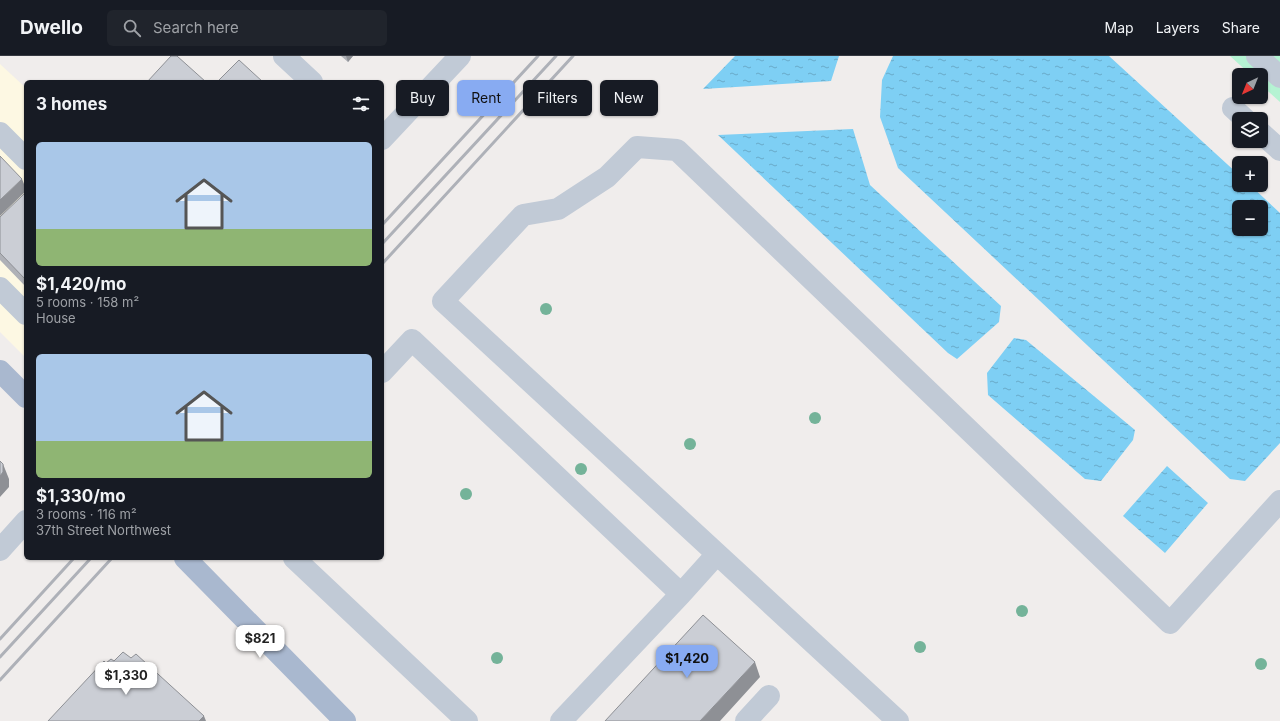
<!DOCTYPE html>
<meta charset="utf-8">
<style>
:root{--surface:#171b24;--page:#20242c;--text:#f1f3f6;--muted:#9ea1a6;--line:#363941;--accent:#88abf2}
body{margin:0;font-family:Inter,sans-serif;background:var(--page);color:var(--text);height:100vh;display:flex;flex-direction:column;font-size:15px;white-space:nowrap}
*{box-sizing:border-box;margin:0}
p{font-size:13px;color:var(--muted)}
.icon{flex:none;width:22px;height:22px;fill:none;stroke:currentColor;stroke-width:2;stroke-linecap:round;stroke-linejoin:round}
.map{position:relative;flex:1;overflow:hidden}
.details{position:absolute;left:24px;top:24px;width:360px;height:480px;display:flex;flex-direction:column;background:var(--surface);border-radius:6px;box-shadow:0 1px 3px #0004}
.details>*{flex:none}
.guide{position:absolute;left:396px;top:24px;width:380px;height:36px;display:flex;gap:8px}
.needle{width:26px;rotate:223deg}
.buttons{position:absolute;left:1232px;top:12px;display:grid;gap:8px}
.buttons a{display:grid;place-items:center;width:36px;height:36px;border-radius:6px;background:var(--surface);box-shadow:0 1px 3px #0004;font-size:20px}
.price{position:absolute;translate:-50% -34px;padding:0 9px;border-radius:8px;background:#fff;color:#222;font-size:13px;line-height:26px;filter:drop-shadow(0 1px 2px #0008)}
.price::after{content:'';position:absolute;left:50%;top:24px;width:12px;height:9px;margin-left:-6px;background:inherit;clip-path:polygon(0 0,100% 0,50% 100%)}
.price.active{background:var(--accent);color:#111}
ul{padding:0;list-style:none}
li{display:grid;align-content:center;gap:8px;height:212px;padding:0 12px}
li span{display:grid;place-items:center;height:124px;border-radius:6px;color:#555}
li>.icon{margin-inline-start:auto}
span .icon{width:72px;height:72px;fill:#fffc;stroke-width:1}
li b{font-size:17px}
h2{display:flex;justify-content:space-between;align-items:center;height:48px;padding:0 12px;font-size:17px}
.pill{padding:0 14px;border-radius:6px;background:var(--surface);box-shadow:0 1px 3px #0004;font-size:14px;line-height:36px}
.pill.active{background:var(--accent);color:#111}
header{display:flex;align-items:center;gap:24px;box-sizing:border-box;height:56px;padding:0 20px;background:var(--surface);border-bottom:1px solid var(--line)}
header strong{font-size:19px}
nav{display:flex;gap:22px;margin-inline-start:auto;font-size:14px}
.search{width:280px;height:36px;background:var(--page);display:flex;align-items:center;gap:10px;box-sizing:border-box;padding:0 14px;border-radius:6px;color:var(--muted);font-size:15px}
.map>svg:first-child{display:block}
.commercial{fill:#fdf8e3}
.grass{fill:#b5f3d3}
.water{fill:url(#water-ripples);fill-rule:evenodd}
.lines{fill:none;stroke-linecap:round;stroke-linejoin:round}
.minor{stroke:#c1cad6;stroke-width:22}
.major{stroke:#a9b8cf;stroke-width:22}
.rail{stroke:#aeb1b8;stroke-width:3}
.tree{fill:#74b399}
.wall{fill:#afb1b7}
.shaded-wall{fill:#8e9095}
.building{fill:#cbced5;stroke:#8e9095}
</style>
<header>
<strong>Dwello</strong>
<div class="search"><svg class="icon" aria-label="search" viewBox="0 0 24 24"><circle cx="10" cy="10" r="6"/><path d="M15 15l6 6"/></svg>Search here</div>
<nav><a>Map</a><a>Layers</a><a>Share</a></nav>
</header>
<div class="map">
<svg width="1280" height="665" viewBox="0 0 1280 665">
<defs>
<pattern id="water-ripples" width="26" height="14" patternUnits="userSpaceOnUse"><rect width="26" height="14" fill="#7ecff4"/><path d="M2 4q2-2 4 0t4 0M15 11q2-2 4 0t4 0" fill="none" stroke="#69aac9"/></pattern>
</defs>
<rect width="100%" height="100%" fill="#f0edec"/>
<path class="commercial" d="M0 8 26 32V302L0 276Z"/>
<path class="grass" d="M1230 0H1280V46L1261 29V19H1251Z"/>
<path class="water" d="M735 0H839L831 25 703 33Z
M893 0H1109L1239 119V129H1250L1280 157V387L1245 425 1230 423 898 112 880 61 882 24ZM1239 151H1261V173H1239Z
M853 73 870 129 1001 250 999 266 957 303 948 297 718 79Z
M1014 282 1026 284 1135 374 1133 384 1101 425 1085 423 988 339 987 317Z
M1167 410 1208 447 1165 497 1123 460Z"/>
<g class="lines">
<path class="minor" d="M284 0 312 26
M1257 0 1280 21
M1233 52 1245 63
M0 77 26 103
M1261 77 1280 94
M382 83 460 0
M0 232 26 258
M382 316 412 284 681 538
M0 494 26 465
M294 502 467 665
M561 665 681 538 717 498
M746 665 769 640
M898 665 443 245 523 159 558 153 607 121 637 91 677 94 1170 567 1280 445"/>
<path class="major" d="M0 315 26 341
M185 502 345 665"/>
<path class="rail" d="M382 169 538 0
M382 188 556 0
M382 208 573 0
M0 583 74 502
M0 601 91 502
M0 624 112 502"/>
</g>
<g class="tree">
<circle cx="546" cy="253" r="6"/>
<circle cx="815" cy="362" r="6"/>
<circle cx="690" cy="388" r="6"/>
<circle cx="581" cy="413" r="6"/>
<circle cx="466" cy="438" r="6"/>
<circle cx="1022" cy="555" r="6"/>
<circle cx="920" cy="591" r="6"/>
<circle cx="497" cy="602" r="6"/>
<circle cx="1261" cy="608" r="6"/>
</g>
<path class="wall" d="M341 0H353L348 6Z
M26 136V231L0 204V161Z"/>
<path class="shaded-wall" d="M346 0H353L348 6Z
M22 123 26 133V135L0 160V144Z
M3 408 9 423V431L0 441V420Z
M755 606 760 621 720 665H700Z
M204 660 206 665H199Z"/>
<path class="building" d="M171 0H177L206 26H147Z
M239 4 263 26H217Z
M0 100 22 123 0 144Z
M26 136V224L0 197V161Z
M0 405 3 408V416L0 420Z
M703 559 755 606 700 665H605Z
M123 596 131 602 136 598 204 660 199 665H48L104 605 106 607 111 603 114 605Z"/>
</svg>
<div class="buttons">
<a><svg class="needle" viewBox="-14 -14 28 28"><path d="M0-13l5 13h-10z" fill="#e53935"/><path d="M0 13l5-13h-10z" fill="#9ea1a6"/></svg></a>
<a><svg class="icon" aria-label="layers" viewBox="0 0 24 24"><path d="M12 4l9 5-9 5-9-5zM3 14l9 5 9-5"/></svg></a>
<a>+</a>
<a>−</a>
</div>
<b class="price" style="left:260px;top:603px">$821</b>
<b class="price active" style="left:687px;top:623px">$1,420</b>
<b class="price" style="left:126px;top:640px">$1,330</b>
<div class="guide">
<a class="pill">Buy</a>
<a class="pill active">Rent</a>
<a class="pill">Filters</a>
<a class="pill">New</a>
</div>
<section class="details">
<h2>3 homes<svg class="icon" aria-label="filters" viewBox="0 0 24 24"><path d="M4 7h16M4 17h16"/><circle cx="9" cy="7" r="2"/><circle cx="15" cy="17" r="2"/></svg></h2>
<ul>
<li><span style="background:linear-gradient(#a9c7e8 70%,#8fb573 0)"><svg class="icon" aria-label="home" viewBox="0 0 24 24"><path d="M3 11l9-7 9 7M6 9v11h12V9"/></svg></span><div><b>$1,420/mo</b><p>5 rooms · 158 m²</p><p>House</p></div></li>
<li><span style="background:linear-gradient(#a9c7e8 70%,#8fb573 0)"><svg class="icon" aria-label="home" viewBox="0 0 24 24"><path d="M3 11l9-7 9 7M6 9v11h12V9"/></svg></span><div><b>$1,330/mo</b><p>3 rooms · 116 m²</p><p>37th Street Northwest</p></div></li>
</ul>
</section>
</div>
